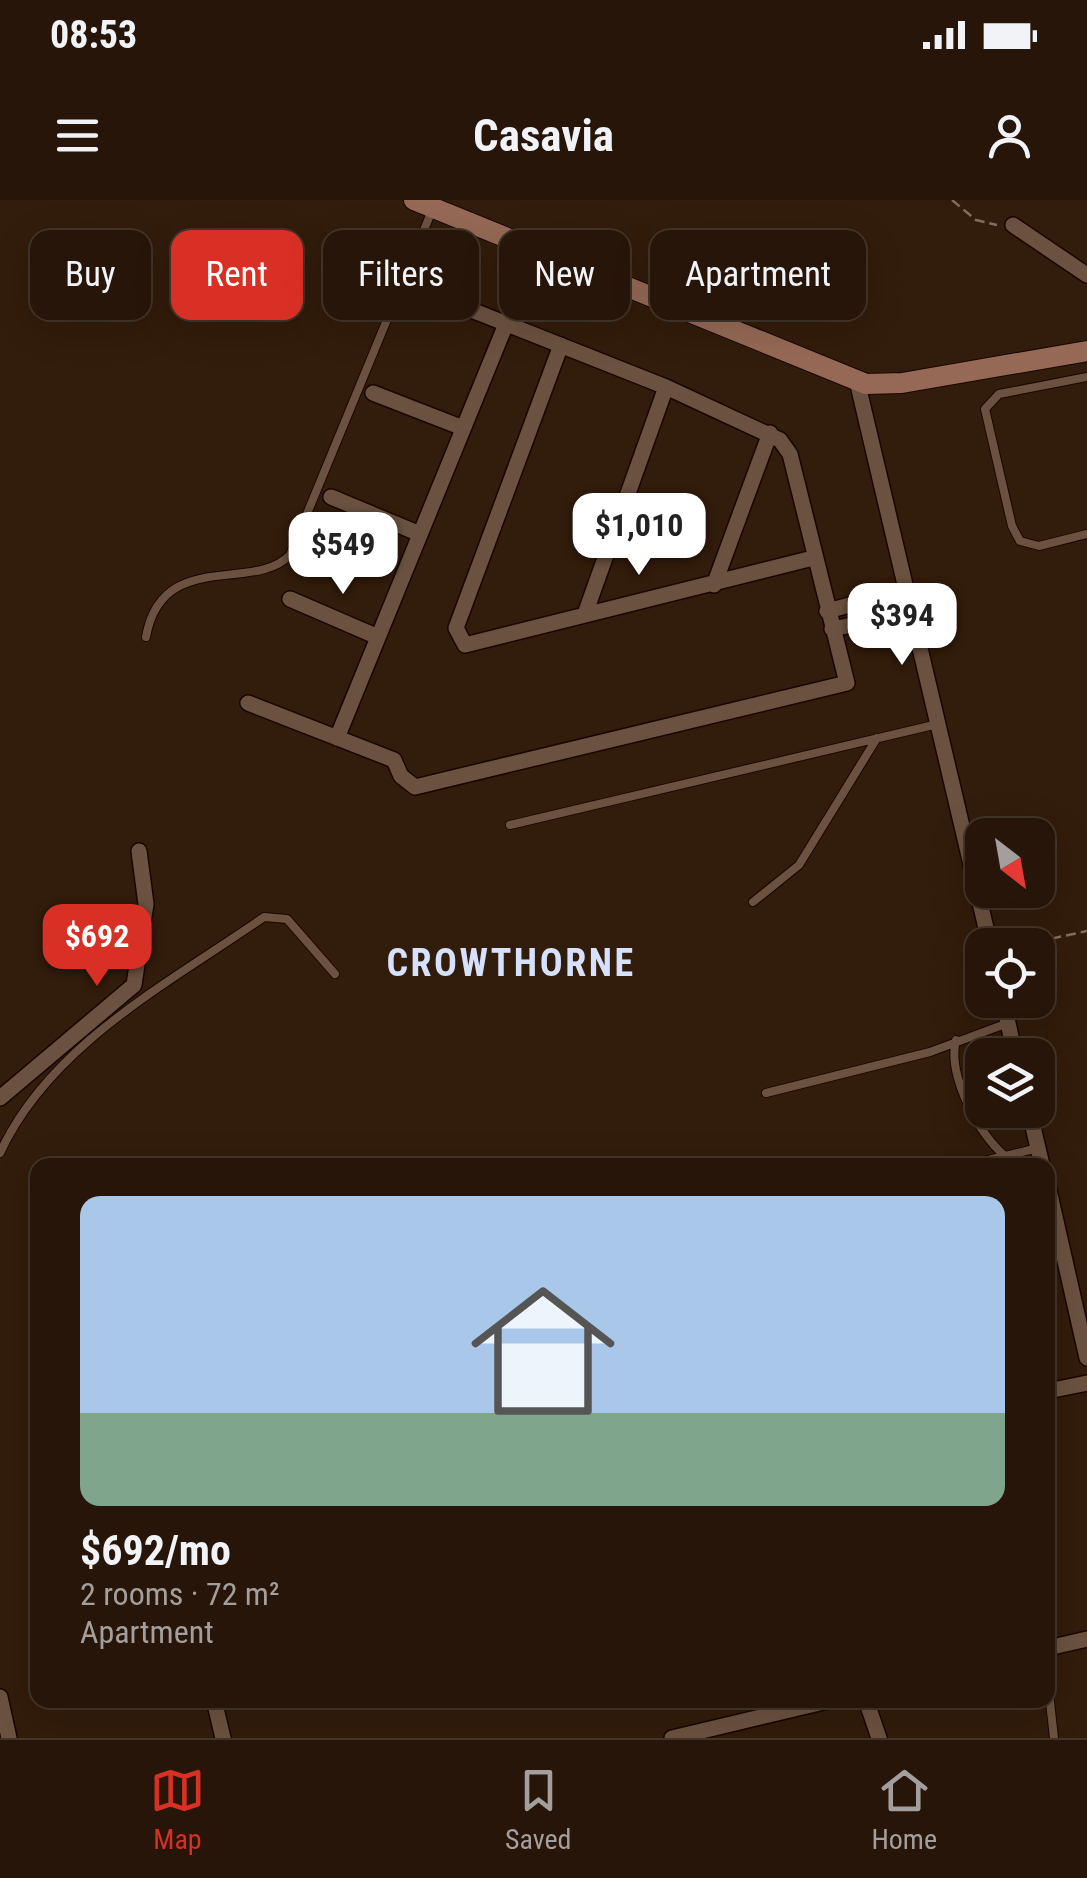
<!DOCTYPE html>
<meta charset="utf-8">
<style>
:root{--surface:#261508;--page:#2e1e12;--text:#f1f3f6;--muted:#a49f9c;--line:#423429;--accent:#d93025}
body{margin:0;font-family:"Roboto Condensed",sans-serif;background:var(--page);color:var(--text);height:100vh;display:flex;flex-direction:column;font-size:38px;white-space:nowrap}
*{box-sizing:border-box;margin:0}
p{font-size:32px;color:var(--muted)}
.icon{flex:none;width:55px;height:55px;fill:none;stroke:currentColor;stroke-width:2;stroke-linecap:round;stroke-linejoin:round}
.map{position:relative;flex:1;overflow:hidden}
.details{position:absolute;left:30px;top:958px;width:1025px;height:550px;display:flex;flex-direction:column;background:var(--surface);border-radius:20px;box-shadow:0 10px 40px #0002,0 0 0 2px var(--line)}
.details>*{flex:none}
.hud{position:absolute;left:30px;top:30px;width:1028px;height:90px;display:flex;gap:20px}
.needle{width:65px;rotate:149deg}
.tools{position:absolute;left:965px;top:618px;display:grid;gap:20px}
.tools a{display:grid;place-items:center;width:90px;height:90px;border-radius:20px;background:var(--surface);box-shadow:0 10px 40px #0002,0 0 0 2px var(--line);font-size:50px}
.price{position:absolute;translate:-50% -85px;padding:0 22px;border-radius:20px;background:#fff;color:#222;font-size:32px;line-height:65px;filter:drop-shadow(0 2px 5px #0008)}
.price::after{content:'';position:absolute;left:50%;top:60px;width:30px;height:22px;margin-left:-15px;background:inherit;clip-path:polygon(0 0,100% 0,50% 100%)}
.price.selected{background:var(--accent);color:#fff}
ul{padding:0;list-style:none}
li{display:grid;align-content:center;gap:20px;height:530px;padding:0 50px}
li span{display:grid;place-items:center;height:310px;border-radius:20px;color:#555}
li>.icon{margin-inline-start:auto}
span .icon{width:180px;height:180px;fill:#fffc;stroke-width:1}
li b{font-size:42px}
.chip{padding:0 35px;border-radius:20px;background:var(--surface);box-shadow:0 10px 40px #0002,0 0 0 2px var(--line);font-size:35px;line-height:90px}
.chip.selected{background:var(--accent);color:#fff}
.status{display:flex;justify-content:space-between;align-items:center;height:70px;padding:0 50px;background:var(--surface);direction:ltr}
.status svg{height:28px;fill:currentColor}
header{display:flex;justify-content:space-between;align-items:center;height:130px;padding:0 50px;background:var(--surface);font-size:45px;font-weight:700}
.tabs{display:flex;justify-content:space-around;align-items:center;height:140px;border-top:2px solid var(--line);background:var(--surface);font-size:28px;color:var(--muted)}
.tabs a{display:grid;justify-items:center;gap:5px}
.tabs .selected{color:var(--accent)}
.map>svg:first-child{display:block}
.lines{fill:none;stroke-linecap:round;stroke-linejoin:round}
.lane-casing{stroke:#190600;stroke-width:10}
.street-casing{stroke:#190600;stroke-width:18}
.secondary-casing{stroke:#190600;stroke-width:22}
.path{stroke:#806d5f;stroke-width:2.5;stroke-dasharray:10 5;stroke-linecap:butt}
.lane{stroke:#6b5240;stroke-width:8}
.street{stroke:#6b5240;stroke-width:15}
.secondary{stroke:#956956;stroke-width:20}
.labels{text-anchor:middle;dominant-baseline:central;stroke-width:8;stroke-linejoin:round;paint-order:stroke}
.district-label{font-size:38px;font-weight:bold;letter-spacing:2.5px;fill:#d5e1fd;stroke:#321c0b}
</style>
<div class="status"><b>08:53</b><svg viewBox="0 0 49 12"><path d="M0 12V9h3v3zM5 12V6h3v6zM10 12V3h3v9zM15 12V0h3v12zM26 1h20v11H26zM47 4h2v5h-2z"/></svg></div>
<header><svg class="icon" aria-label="menu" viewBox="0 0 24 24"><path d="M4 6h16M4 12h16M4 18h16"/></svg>Casavia<svg class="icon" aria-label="person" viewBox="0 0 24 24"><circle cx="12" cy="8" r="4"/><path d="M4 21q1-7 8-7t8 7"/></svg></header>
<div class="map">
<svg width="1087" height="1538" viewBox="0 0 1087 1538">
<rect width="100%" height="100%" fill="#321c0b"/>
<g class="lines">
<defs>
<path id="lane" d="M1087 177 999 194 985 209 1012 326 1020 341 1039 346 1087 334
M146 437C162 348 254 393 290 355L433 8
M510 625 938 524
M753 702 799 665 877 538
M956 840C947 875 979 935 1005 956
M766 893 930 852 1008 823
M0 953C50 844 171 782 264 717L287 719 335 774
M967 965 1038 948
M1048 1484 1054 1538"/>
<path id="street" d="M1013 25 1087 75
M561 145 456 428 465 445 813 358
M857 181 990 745
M373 193 463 228
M331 297 420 334
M714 385 770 233
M290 399 378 437
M827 411 907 390
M585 414 666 187
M832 429 913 413
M248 503 394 560 401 576 415 587 847 483 790 254 780 240 666 187 416 88
M337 538 506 124
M1003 800 1015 855
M0 898 134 785 146 704 139 651
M1029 910 1042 965
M1048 986 1087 1158
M1048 1191 1087 1183
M1048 1448 1087 1439
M0 1497 9 1538
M214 1500 223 1538
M866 1500 879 1538
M672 1538 832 1500"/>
<path id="secondary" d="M414 0 866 184 902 183 1087 151"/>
</defs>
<use href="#lane" class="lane-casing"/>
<use href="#street" class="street-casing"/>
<use href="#secondary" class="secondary-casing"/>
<path class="path" d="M952 0 976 20 997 25
M1022 745 1087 731"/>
<use href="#lane" class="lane"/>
<use href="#street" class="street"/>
<use href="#secondary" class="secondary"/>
</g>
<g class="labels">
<g class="district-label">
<text x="511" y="763">CROWTHORNE</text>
</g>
</g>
</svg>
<div class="tools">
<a><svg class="needle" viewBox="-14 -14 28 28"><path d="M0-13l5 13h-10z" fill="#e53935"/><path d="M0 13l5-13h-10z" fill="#a49f9c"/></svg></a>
<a><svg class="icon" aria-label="locate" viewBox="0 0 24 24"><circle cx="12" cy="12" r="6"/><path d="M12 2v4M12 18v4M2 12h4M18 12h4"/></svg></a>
<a><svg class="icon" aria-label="layers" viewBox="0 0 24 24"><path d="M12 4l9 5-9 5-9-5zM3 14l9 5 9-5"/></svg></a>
</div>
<b class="price" style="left:639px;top:378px">$1,010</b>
<b class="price" style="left:343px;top:397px">$549</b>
<b class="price" style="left:902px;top:468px">$394</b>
<b class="price selected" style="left:97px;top:789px">$692</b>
<div class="hud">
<a class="chip">Buy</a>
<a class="chip selected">Rent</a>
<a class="chip">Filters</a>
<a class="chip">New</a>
<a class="chip">Apartment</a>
</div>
<section class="details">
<ul>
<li><span style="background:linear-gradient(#a9c7e8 70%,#7fa58c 0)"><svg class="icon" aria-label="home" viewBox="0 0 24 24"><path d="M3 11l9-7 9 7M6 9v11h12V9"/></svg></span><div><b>$692/mo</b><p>2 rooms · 72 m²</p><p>Apartment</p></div></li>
</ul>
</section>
</div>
<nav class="tabs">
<a class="selected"><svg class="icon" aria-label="map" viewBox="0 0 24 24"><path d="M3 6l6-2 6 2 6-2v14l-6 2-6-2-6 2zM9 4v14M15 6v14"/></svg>Map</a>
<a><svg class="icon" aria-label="saved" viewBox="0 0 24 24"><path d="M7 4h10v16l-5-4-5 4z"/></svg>Saved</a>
<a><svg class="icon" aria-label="home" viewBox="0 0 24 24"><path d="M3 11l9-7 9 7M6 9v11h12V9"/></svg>Home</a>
</nav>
